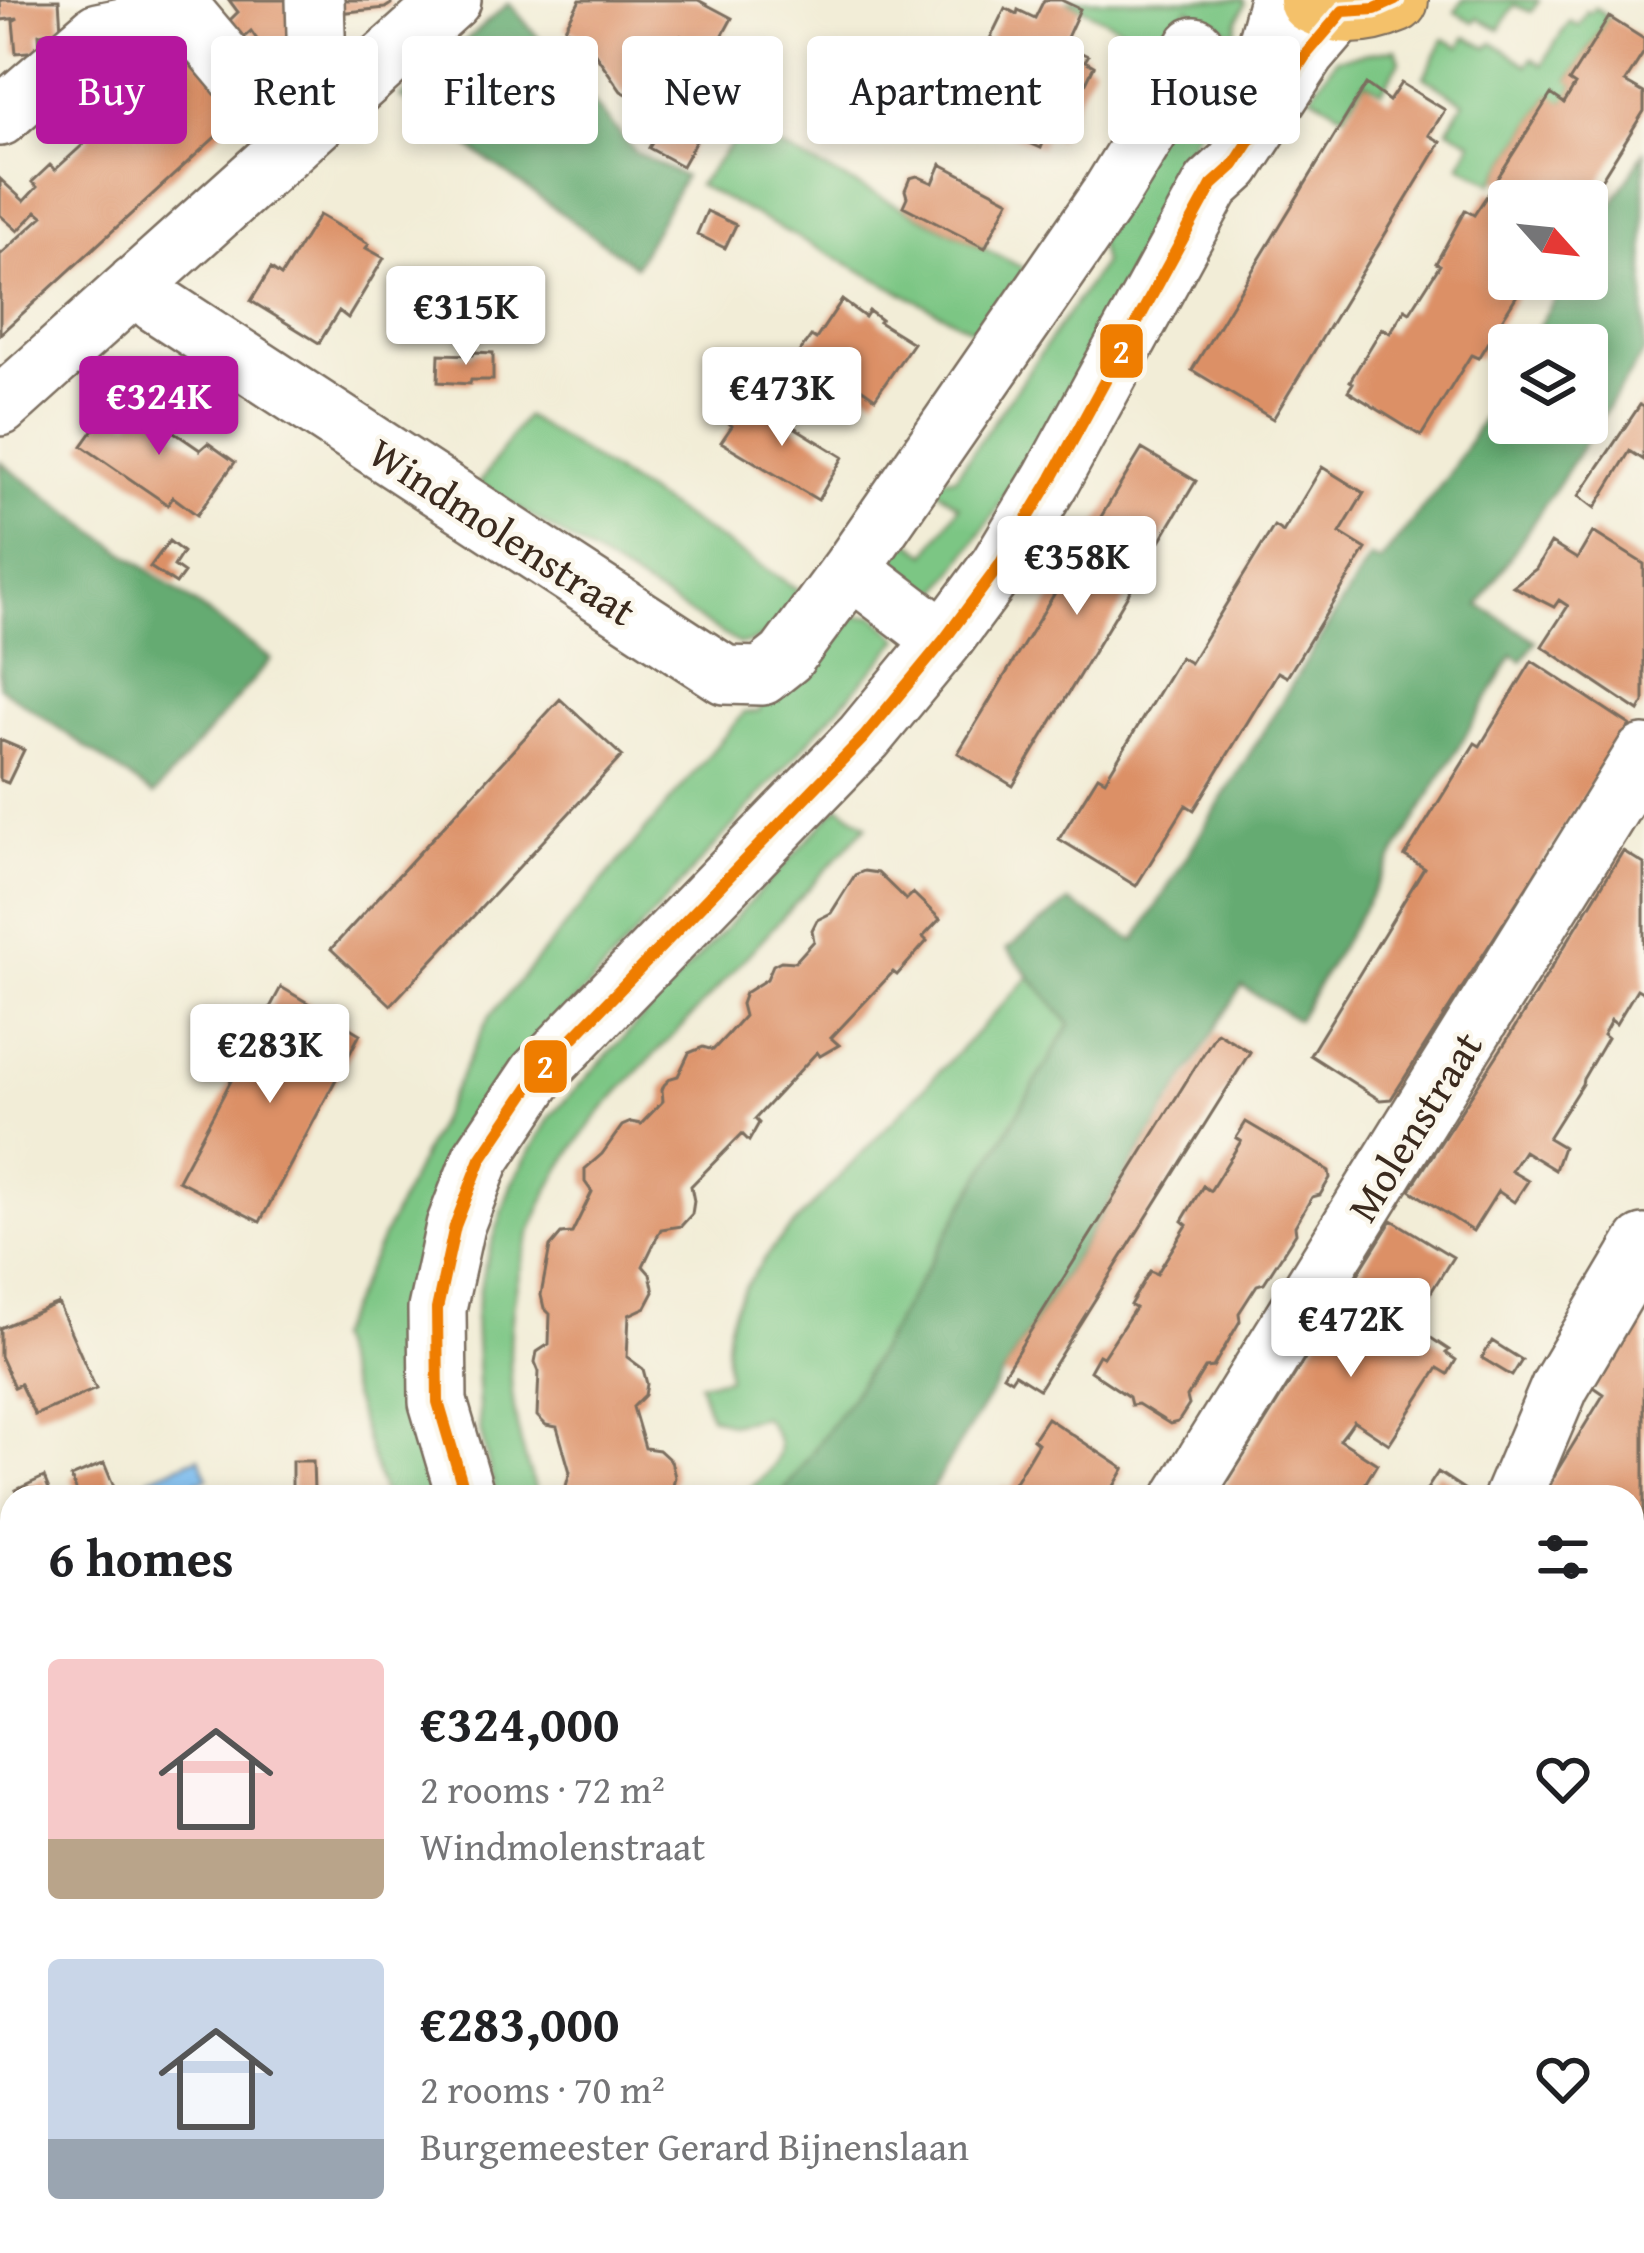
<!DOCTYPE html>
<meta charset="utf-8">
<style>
:root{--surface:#fff;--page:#f2f2f2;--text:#202124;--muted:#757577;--accent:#b5179e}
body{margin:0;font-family:"Gentium Book Plus",serif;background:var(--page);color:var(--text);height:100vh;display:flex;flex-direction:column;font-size:45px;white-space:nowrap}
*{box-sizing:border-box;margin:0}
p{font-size:39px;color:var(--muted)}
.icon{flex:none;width:66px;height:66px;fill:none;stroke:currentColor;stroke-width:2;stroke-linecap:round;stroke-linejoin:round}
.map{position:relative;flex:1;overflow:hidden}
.side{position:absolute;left:0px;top:1485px;width:1644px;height:768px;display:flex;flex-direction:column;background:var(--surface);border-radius:36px 36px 0 0;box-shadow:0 6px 18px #0003}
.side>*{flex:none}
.top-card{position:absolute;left:36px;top:36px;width:1572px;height:108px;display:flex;gap:24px}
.needle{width:78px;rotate:117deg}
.buttons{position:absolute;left:1488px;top:180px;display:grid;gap:24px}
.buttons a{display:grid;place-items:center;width:120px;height:120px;border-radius:12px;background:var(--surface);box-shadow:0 6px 18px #0003;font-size:60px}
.price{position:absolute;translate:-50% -102px;padding:0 27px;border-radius:12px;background:#fff;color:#222;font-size:39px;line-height:78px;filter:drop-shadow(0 3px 6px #0008)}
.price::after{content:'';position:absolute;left:50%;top:72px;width:36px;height:27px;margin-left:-18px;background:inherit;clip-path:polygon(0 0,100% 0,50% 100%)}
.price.current{background:var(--accent);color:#fff}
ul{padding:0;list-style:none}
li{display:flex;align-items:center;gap:36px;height:300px;padding:0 48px}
li span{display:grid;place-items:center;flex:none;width:336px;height:240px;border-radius:12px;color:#555}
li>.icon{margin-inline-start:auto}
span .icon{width:144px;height:144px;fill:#fffc;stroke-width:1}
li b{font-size:51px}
h2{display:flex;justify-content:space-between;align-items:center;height:144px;padding:0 48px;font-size:51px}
.chip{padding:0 42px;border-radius:12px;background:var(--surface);box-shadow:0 6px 18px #0003;font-size:42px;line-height:108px}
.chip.current{background:var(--accent);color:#fff}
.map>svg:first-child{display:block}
.green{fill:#7cc684;stroke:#5c7851;stroke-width:3}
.forest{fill:#65ab72;stroke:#506a48;stroke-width:3}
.water{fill:#7abcef;stroke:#5a7386;stroke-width:3}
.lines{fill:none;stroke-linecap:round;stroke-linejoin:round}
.stream{stroke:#7abcef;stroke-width:12}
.building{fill:#dc9066}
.minor-casing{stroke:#7b6e5f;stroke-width:62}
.major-casing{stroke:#7b6e5f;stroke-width:70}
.minor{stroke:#fff;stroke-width:57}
.major{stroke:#f4c16a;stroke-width:66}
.bus-1-casing{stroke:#fbf7ec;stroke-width:21}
.bus-1{stroke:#ef7d00;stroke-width:12}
.labels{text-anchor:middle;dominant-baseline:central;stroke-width:9;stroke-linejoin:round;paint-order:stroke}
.street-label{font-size:42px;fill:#3b2a1e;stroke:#fbf7ec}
.line-badge{stroke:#fbf7ec;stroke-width:4.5}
.badge-label{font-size:33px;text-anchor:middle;font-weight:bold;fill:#fff}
</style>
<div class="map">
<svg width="1644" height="2253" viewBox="0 0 1644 2253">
<rect width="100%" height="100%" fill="#fbf7ec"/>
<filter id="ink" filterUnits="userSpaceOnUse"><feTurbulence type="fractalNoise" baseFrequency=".00833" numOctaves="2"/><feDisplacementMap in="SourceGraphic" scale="24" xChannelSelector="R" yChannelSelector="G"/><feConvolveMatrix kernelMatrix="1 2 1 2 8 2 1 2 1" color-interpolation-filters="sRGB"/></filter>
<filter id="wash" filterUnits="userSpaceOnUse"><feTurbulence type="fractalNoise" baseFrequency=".004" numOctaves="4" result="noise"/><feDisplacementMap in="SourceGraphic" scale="48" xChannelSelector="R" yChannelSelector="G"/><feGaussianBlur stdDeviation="2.7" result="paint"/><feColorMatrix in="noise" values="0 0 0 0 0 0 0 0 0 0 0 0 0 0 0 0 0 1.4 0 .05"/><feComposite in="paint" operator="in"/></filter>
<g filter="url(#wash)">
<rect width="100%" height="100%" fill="#f2edd7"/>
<path class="green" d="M1066 0H1243L1245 4 1238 19 1235 34 1188 8 1163 49Z
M1463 0H1536L1539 1 1531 12 1514 5 1500 29 1477 18 1474 22 1455 12Z
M1594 7 1609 17 1569 80 1575 85 1564 103 1550 95 1493 183 1460 165 1472 142 1448 129 1464 102 1424 77 1444 39 1460 47 1466 37 1488 48 1493 42 1527 65 1532 58 1542 65 1569 21 1578 26 1587 11 1591 12Z
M1192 30 1235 52 1084 366 997 509 934 600 892 570 886 552 897 533 927 554 959 506 931 485 935 478 955 477 1103 263 1098 242Z
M1396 49 1400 61 1382 91 1365 82 1344 114 1311 95 1337 58Z
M744 129 1027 270 977 332 698 185Z
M525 416 800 591C782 616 773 643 739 644L479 484Z
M854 616H875L900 639 505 1080 450 1173 439 1497H384L334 1338 489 1017 744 713 759 711 767 692 810 656 821 660Z
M839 806 867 825C807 890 747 955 688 1020 655 1055 618 1089 589 1127 506 1234 487 1372 539 1497H496L480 1429 475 1317 483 1272 511 1185 550 1117Z
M1030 976 1070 1024 852 1396 780 1497H739C768 1474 798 1453 763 1417L730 1424 710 1416 699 1383 728 1378C719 1317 741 1290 776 1244Z"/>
<path class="forest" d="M509 3 635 152 684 177 635 266 400 97Z
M1644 152V352L1479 605 1536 641 1522 661 1513 655 1297 1020 1242 986 927 1497H780L852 1396 1070 1024 1007 949 1069 902 1135 941 1370 557 1380 562 1448 476 1509 375V423H1587V345H1527L1567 279H1587V246Z
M0 462 271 659 154 795 0 687Z
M9 2063 12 2072V2241H76L81 2253H0V2111Z"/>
<path class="water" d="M199 1457 208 1478 164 1497H157L149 1478Z"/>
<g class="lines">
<path class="stream" d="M1126 2253 1130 2241"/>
</g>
<g id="blocks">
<path class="building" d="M0 0H59L61 30 39 34 40 51 16 53 13 21 18 18 1 20Z
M229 0H305L292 42 281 53 268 55 251 31 243 38 230 20 238 12Z
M336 0H391V4L385 8 337 13Z
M580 0H698L732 18 713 53 681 36 645 103 621 91 585 39 565 28Z
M1044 0H1061L1080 9 1064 44 1088 56 1085 61 1094 66 1058 140 1046 136 1041 148 1009 134 1014 121 972 105 984 78 1014 93 1021 78 980 59 1005 8 1017 14 1018 10 1035 18Z
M1609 17 1644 39V52L1625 82 1644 93V111L1588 201H1534L1497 179 1551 94 1564 103 1575 85 1569 81Z
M191 47 235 102 228 108 236 118 0 334V255L43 216 37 211 18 231 0 215V179L24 201 37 187 32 182 50 165 55 170 89 139 86 134 128 96 131 100 149 84 146 80 163 65 166 69Z
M1401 83 1445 110 1429 135 1441 142 1273 419 1192 370 1366 84 1389 101Z
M744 85 763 94 745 122 727 111Z
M676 101 708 119 682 166 649 148Z
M941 164 1009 200 985 248 903 206 907 197 905 190 910 178 917 176 933 183Z
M1490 191 1509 203V279H1527L1478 358 1471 355 1421 436 1348 391 1353 383 1350 381 1382 328 1390 333 1405 309 1410 312 1440 265 1436 263 1465 210 1474 215Z
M707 211 736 225 725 248 697 234Z
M319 215 369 244 366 248 384 258 348 318 339 311 319 343 251 301 271 269 281 276Z
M842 300 865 317 869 311 881 320 879 322 913 343 875 398 844 376 838 384 798 354 811 336 816 339Z
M474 352 493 353V380H471L470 384 438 382 439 354 473 355Z
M748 399 843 457 818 500 721 442 732 426 729 423 734 416 737 417Z
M145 403 167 419 164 422 172 428 171 430 200 450 208 443 235 462 197 515 173 497 168 505 82 446 109 408 130 422Z
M1640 405 1644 407V460L1630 451 1595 508 1579 496Z
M1142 449 1196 481 1013 786 958 753Z
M1322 467 1364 493 1340 533 1366 549 1287 677 1278 672 1194 810 1186 805 1136 886 1059 839 1098 776 1105 780 1180 657 1190 663 1274 526 1283 532Z
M1593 532 1644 564V702L1639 711 1542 646 1568 606 1559 600 1554 607 1513 586 1536 569 1551 543 1577 559Z
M169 541 183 552 174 566 184 573 176 584 150 567Z
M1532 661 1630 725 1391 1099 1380 1100 1310 1055 1424 868 1405 856 1475 743 1480 746Z
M560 699 622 756 391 1005 331 949Z
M0 740 24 750 8 783 0 780Z
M1623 851 1644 864V993L1637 989 1616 1024 1611 1020 1603 1035 1607 1038 1583 1079 1582 1084 1548 1138 1563 1147 1555 1170 1524 1151 1511 1171 1528 1181 1514 1202 1498 1191 1473 1231 1410 1190 1507 1040Z
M864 871 878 873 906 900 913 893 940 919 923 937 927 941 897 975 893 972 831 1038 839 1045 820 1056 817 1052 755 1119 759 1123 749 1141 742 1134 691 1186 694 1201 692 1214 681 1226 661 1229 643 1266 650 1274 654 1292 646 1307 629 1315 627 1357 643 1369 647 1384 645 1395 633 1407 645 1448 659 1450 671 1461 675 1477 673 1486 683 1497H569L566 1486 570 1472 557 1427 546 1425 537 1416 539 1372 535 1362 537 1352 549 1344 550 1314 544 1308 541 1295 550 1247 561 1234 572 1233 592 1192 585 1182V1169L602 1154 622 1126 631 1122 641 1124 663 1101 662 1090 664 1085 671 1078 678 1076 689 1053 703 1047 713 1050 728 1034 744 1016 741 1004 745 993 767 979 773 965 781 961 795 962 814 941 812 930 817 920 831 913 855 875Z
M281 987 360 1034 260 1222 178 1180Z
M1217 1032 1250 1052 1039 1389 1015 1374 1011 1380 1003 1375Z
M1246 1122 1329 1171 1330 1178 1320 1195 1312 1197 1295 1226 1296 1233 1264 1283 1257 1285 1239 1313 1240 1321 1213 1367 1205 1368 1187 1397 1189 1405 1178 1422 1170 1424 1138 1404 1131 1405 1129 1397 1090 1371 1099 1355 1103 1357 1135 1308 1130 1305 1150 1271 1157 1274 1158 1272 1187 1225 1182 1221 1203 1186 1210 1191 1241 1141 1236 1138Z
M1392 1220 1453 1257 1426 1300 1416 1294 1401 1318 1449 1350 1446 1353 1456 1360 1448 1374 1438 1368 1389 1444 1354 1421 1347 1431 1340 1440 1377 1464 1357 1497H1218Z
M1644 1290V2253H1631L1610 2241H1632V1497H1541L1604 1394 1588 1383Z
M58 1303 96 1389 35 1415 20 1384 14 1387 0 1356V1328Z
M1492 1341 1522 1360 1512 1376 1482 1358Z
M1047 1418 1124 1469 1110 1493 1115 1497H996L1003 1486 1010 1490 1038 1443 1033 1439Z
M292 1461H313L314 1491 292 1493Z
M104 1463 116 1492 105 1497H79L71 1477Z
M1438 1472 1476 1497H1422Z
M44 1477 52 1497H19L16 1490Z
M1136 2241H1167L1177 2244 1184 2241H1240L1246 2253H1132Z"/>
</g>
</g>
<g filter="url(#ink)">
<use href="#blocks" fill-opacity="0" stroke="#7b6e5f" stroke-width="3"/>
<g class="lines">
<defs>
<path id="minor" d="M315 0 317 67 341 100
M1233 113 1263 55 1278 0
M0 117 98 32 186 14 294 142
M136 284 157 304 725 675 762 676 786 657 851 569 1109 196 1150 129 1195 46
M0 407 452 0
M851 569 944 640
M466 1497 438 1402 437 1309 455 1226 481 1159 538 1074 864 737 944 640 999 566 1052 478 1212 185 1234 165 1307 53 1343 11
M1183 1497 1644 754
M1513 1497 1560 1386 1644 1244
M0 1750H12
M1533 2241 1554 2253
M862 2253 864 2241"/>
<path id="major" d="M1312 0C1340 15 1367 12 1395 0"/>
</defs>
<use href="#minor" class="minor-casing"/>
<use href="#major" class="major-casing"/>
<use href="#minor" class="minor"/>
<use href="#major" class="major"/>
<defs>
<path id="bus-1" d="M466 1497 438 1402 437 1309 455 1226 481 1159 538 1074 864 737 944 640 999 566 1052 478 1212 185 1234 165 1307 53 1343 11 1375 9 1395 0"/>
</defs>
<use href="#bus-1" class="bus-1-casing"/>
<use href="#bus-1" class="bus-1"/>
</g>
</g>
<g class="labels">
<g class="street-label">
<text transform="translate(503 531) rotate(33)">Windmolenstraat</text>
<text transform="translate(1414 1126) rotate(-58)">Molenstraat</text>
</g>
</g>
<g class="line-badge">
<rect x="1098" y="322" width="47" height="58" rx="12" fill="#ef7d00"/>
<rect x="522" y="1038" width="47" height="57" rx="12" fill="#ef7d00"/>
</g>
<g class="badge-label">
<text x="1121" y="363">2</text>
<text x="545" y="1078">2</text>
</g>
</svg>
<div class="buttons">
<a><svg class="needle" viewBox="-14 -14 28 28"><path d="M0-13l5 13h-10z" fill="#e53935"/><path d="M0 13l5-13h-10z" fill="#757577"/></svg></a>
<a><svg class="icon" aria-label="layers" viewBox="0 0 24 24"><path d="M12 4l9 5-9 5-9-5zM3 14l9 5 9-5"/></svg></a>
</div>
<b class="price" style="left:466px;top:368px">€315K</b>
<b class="price" style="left:782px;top:449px">€473K</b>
<b class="price current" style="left:159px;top:458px">€324K</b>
<b class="price" style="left:1077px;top:618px">€358K</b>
<b class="price" style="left:270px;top:1106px">€283K</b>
<b class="price" style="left:1351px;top:1380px">€472K</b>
<div class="top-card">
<a class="chip current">Buy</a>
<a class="chip">Rent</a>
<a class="chip">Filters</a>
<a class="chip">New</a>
<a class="chip">Apartment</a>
<a class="chip">House</a>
</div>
<section class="side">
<h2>6 homes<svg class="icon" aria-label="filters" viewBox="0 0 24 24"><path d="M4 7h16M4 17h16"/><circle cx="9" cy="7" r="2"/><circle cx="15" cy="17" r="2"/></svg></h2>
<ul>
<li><span style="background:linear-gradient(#f6c9c9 75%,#b9a48a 0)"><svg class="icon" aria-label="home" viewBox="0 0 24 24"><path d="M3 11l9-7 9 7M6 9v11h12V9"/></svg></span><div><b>€324,000</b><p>2 rooms · 72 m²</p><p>Windmolenstraat</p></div><svg class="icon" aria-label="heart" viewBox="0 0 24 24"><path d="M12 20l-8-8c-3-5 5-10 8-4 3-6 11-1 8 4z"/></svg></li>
<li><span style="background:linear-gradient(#c9d6e8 75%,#9aa5b1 0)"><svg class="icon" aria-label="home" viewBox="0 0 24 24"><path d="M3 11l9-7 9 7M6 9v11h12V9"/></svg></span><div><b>€283,000</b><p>2 rooms · 70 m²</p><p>Burgemeester Gerard Bijnenslaan</p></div><svg class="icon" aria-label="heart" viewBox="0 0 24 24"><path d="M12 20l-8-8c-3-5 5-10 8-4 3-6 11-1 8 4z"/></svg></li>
</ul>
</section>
</div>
